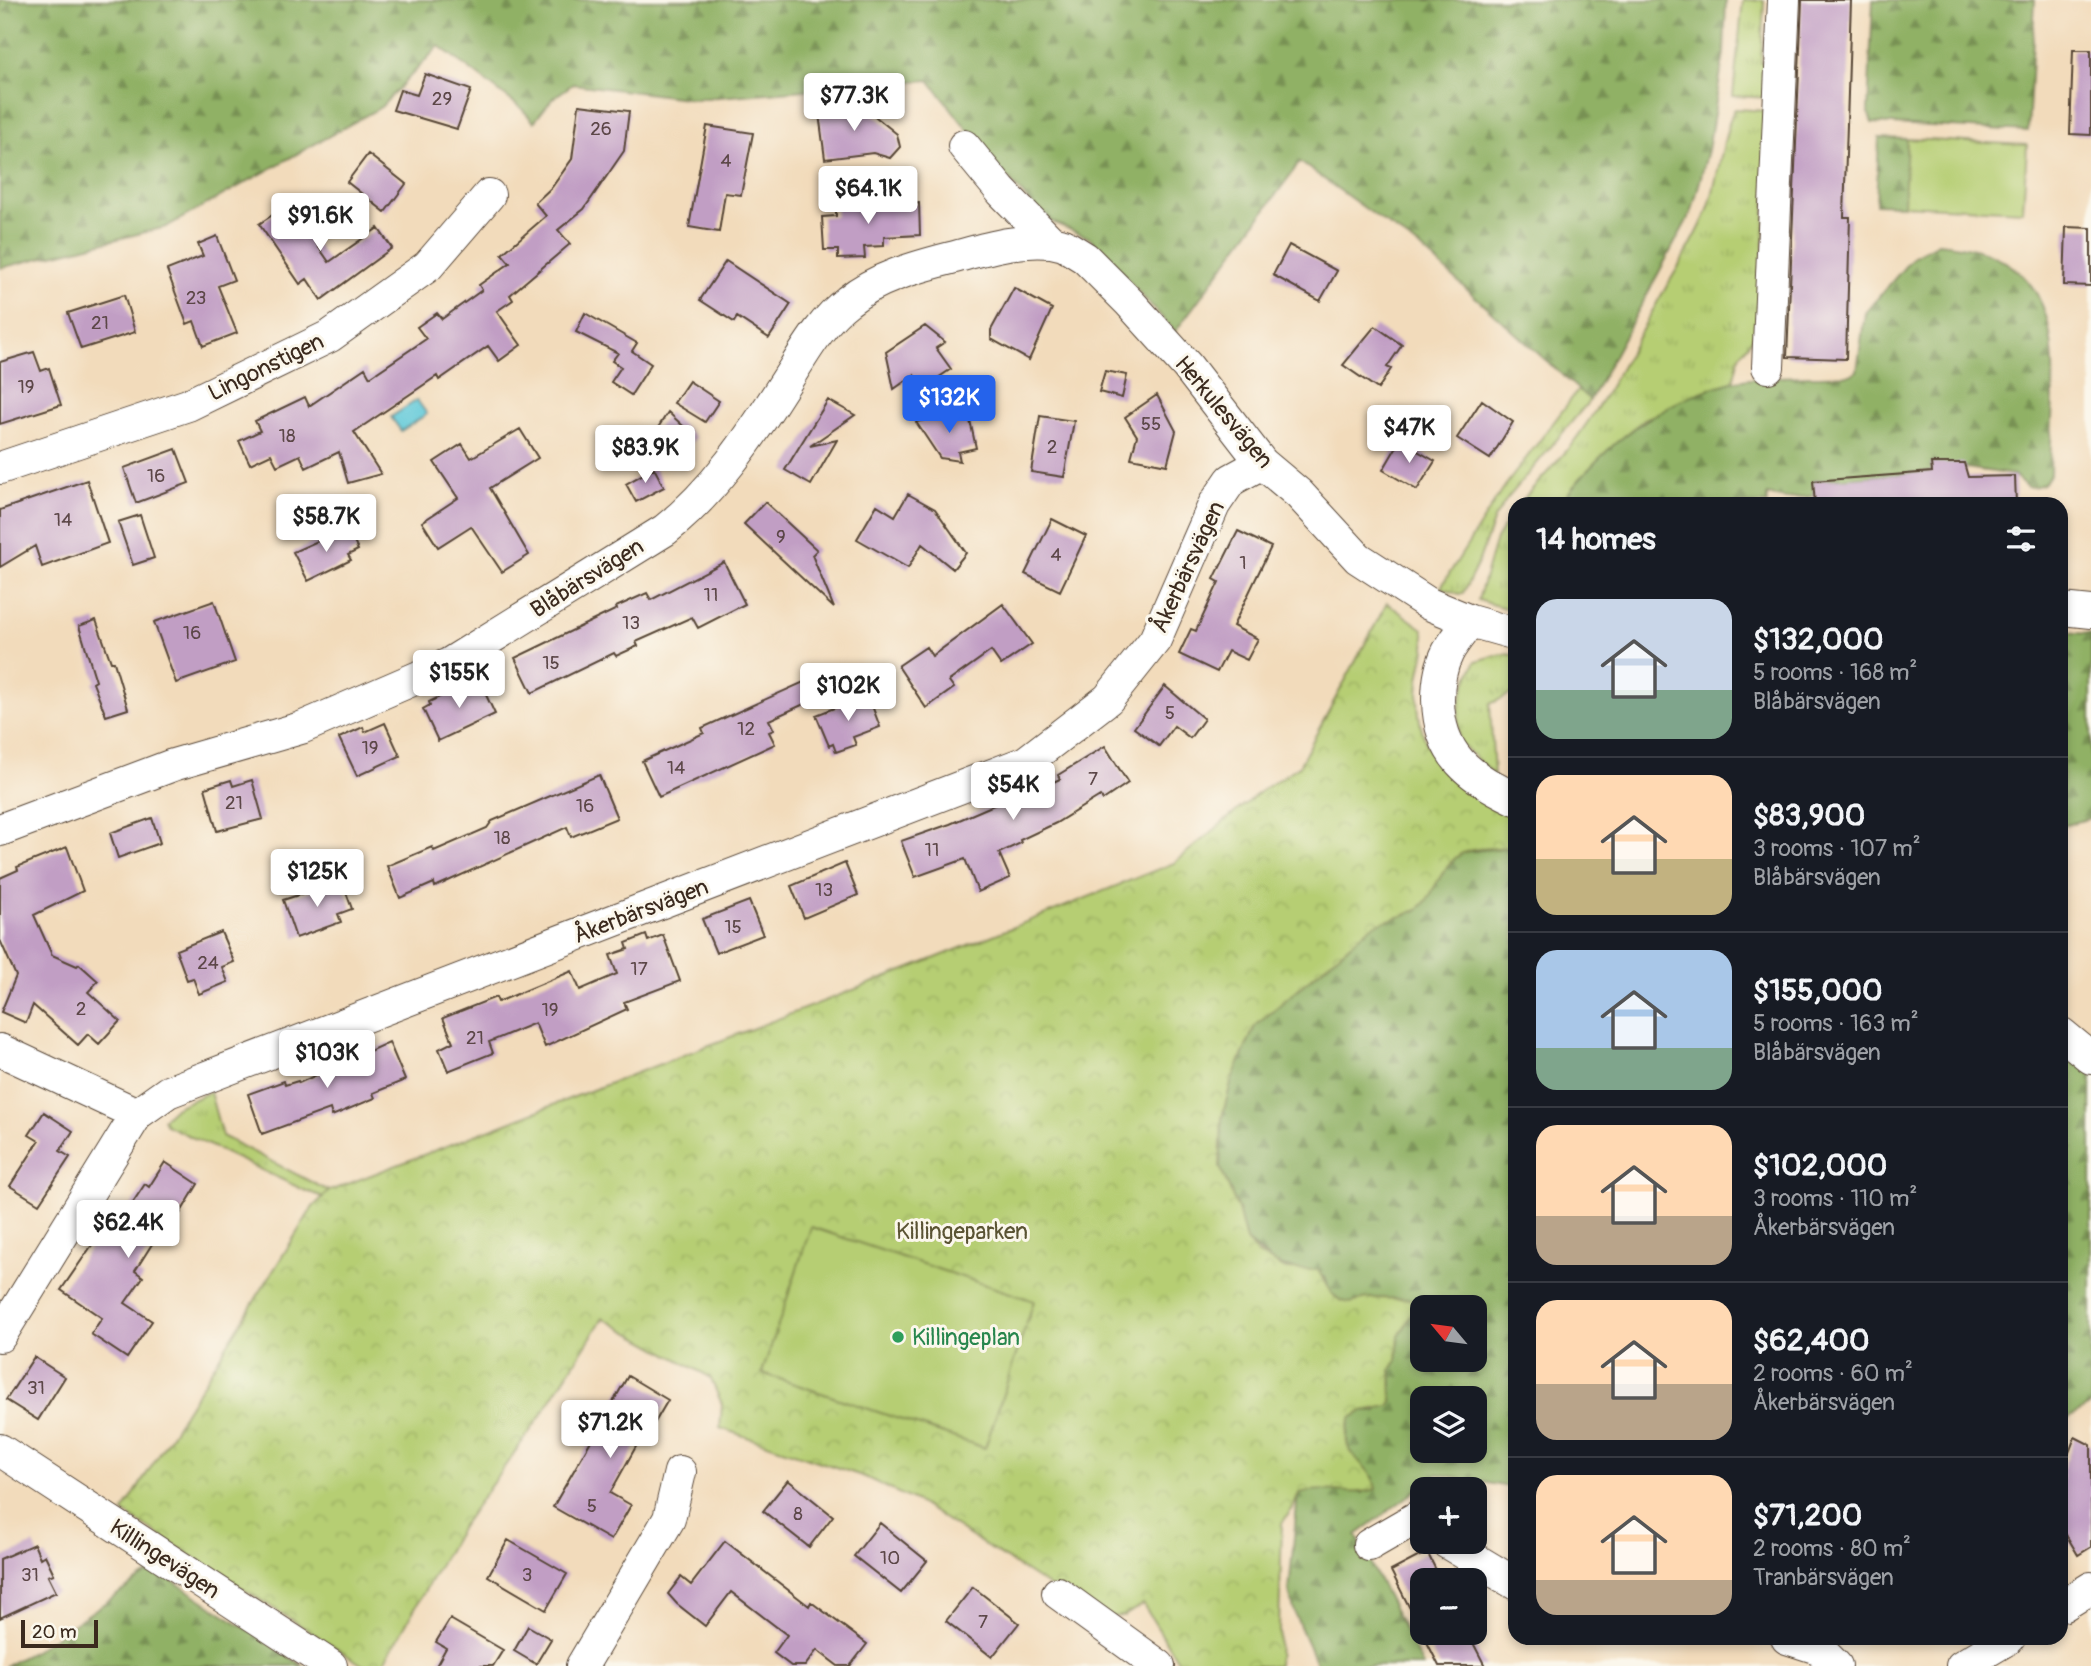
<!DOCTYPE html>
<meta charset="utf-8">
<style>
:root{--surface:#171b24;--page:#20242c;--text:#f1f3f6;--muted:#9ea1a6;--line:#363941;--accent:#2563eb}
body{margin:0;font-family:Pangolin,sans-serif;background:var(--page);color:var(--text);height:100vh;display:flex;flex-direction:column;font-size:26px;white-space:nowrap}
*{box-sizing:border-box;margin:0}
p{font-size:23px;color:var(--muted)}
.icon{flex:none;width:38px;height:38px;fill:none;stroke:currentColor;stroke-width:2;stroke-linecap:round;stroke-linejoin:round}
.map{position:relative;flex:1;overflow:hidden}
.side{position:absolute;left:1508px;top:497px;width:560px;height:1148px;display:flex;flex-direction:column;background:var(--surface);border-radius:21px;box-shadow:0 4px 10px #0003}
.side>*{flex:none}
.needle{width:46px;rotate:299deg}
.fabs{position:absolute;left:1410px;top:1295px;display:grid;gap:14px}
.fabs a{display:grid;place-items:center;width:77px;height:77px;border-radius:14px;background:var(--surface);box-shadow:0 4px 10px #0003;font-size:35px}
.scale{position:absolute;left:21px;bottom:18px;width:77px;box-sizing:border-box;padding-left:7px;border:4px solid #3b2a1e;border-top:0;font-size:19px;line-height:24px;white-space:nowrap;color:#3b2a1e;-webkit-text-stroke:5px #fbf7ec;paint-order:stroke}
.price{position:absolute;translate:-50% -60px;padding:0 16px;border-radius:7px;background:#fff;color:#222;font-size:23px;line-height:46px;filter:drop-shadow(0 2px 4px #0008)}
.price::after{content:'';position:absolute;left:50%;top:42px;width:21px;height:16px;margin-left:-10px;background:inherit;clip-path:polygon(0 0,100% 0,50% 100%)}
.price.current{background:var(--accent);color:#fff}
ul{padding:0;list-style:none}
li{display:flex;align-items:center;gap:21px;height:175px;padding:0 28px}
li+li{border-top:2px solid var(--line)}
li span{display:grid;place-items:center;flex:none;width:196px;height:140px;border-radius:21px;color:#555}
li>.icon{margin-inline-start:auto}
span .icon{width:84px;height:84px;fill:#fffc;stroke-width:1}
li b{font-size:30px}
h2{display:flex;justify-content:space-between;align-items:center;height:84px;padding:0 28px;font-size:30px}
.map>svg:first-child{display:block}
.grass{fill:url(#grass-tufts);stroke:#787c48;stroke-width:2}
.forest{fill:url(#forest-firs);stroke:#666e42;stroke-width:2;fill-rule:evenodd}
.park{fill:url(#park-crowns);stroke:#787c48;stroke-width:2}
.garden{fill:#b6ce73;stroke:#787c48;stroke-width:2}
.water{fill:#5fc9d9;stroke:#4d7a7c;stroke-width:2}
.building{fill:#c19ec4}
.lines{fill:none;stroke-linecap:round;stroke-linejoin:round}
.minor-casing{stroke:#564536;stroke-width:34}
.minor{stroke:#fff;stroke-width:32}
.leisure-dot{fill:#2e9e5b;stroke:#fbf7ec;stroke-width:2.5}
.labels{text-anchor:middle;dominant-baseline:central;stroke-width:6;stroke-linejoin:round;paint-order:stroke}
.number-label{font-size:19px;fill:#5c4748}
.street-label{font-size:23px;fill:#3b2a1e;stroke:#fbf7ec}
.park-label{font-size:23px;fill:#5a5333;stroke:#fbf7ec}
.leisure-label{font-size:23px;fill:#27864d;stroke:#fbf7ec;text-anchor:start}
</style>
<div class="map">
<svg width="2091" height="1666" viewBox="0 0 2091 1666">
<defs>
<pattern id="grass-tufts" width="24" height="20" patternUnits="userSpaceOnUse" patternTransform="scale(1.75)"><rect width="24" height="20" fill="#b6ce73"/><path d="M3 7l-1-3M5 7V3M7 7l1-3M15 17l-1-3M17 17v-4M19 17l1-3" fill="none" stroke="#9db163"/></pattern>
<pattern id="forest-firs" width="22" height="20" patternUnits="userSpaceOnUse" patternTransform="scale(1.75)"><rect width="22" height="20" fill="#90b165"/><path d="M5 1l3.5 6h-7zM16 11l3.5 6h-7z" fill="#779053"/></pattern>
<pattern id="park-crowns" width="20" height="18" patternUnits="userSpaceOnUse" patternTransform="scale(1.75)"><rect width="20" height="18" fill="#b6ce73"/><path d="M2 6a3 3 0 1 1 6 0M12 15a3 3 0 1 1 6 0" fill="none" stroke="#9db163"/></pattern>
</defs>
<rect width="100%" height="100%" fill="#fbf7ec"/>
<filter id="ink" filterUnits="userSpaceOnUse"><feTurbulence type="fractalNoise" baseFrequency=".0143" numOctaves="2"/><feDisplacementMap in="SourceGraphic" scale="14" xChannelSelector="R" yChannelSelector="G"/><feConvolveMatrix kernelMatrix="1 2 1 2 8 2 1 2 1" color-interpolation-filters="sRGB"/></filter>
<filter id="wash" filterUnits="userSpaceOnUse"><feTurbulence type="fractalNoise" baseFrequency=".00686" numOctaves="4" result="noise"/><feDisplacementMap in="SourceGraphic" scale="28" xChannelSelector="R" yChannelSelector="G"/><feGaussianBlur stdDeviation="1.57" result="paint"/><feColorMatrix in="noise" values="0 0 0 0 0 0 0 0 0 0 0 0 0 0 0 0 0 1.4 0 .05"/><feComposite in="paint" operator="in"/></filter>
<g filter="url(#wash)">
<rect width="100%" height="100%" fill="#f2dbbb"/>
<path class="grass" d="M1743 0H1764L1761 63H1770V98L1733 96Z
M1735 109 1769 111 1761 325 1739 357 1733 382 1644 419 1592 466 1560 504H1519C1535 485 1553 467 1569 448 1604 403 1630 351 1658 301 1675 272 1694 243 1707 212 1716 191 1726 119 1735 109Z
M1579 389 1590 400 1507 499 1494 519 1478 563 1463 593 1459 594 1441 587 1502 490Z
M1515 508V611L1478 600 1496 539Z
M1501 654 1515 655V692L1490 704 1494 775 1459 742C1456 709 1461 690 1476 661Z
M210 1092 222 1136 329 1191 324 1197 306 1191 166 1125 163 1119 176 1107Z"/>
<path class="forest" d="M0 0H1726L1724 53 1708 150 1692 211 1590 400 1422 249 1300 162 1175 332 1090 238 1045 219 989 157 929 80 694 99 573 84 553 98 534 122 521 108 439 46 381 107 166 227 0 268Z
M1873 0H2035L2028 131 1872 123 1868 111Z
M1879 138 1907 139 1904 205 1876 204Z
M1938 243C2081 255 2051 369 2050 474 2045 485 2039 487 2027 487L2014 475 1932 463V472L1813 481 1814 496 1785 499 1767 495V504H1560C1603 445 1660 401 1732 382 1761 375 1817 377 1850 375L1857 371 1865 313 1914 256Z
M2062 632 2091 634V818L2062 826Z
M1515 847V1488L1438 1474 1356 1535 1423 1666H1317L1296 1617 1289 1591 1298 1493 1319 1487 1363 1493 1374 1478C1353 1457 1340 1447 1351 1418L1363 1411H1377L1392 1385 1391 1369 1397 1360 1399 1336 1417 1305 1411 1299 1367 1298 1352 1303 1341 1301 1331 1293 1325 1277 1275 1264 1246 1241 1238 1209 1220 1167 1222 1117 1232 1079 1255 1026 1369 928 1379 921 1417 910 1453 857 1461 852ZM1423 1307H1475V1360H1423ZM1423 1398H1475V1451H1423Z
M2062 1053 2091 1074V1405L2062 1422Z
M155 1569 303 1666H5L34 1651Z"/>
<path class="park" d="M1387 603 1423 629C1429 649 1421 661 1419 681 1411 755 1452 791 1515 816V847C1474 850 1460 842 1438 881 1432 891 1428 902 1419 908 1404 919 1384 918 1369 928L1255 1026 1232 1079 1222 1117 1220 1167 1238 1209 1246 1241 1258 1254 1286 1269 1318 1270 1331 1293 1341 1301 1352 1303 1367 1298 1411 1299 1417 1305 1399 1336 1397 1360 1391 1369 1392 1401 1389 1406 1363 1411 1351 1418C1334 1461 1370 1456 1376 1489 1350 1498 1329 1485 1299 1493L1293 1508 1282 1523 1278 1666H1181L1143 1604 1124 1616 1106 1617 1053 1589 921 1504 865 1477 720 1428 722 1404 710 1377 603 1318 538 1420 461 1527 382 1666H364L123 1512 313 1207 329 1191 908 969 1174 863 1261 791 1299 766Z"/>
<path class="garden" d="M1907 139 2027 145 2023 211 1904 205Z
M811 1227 1034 1301 985 1448 762 1373Z"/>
<path class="water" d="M417 400 427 414 401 431 391 417Z"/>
<g id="blocks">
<path class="building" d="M1802 0H1851L1844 217H1850L1846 359 1787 357Z
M2073 50H2091V135L2070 134Z
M425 74 471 90 457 129 393 110 400 90 417 95Z
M851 101 853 115 871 113 897 134 900 147 890 158 873 153 825 159 818 106Z
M579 105 629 111 624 151 584 209 558 230 570 244 510 295 513 300 497 311 521 345 499 361 488 346 439 380 437 376 354 432 381 474 348 483 339 452 306 468 300 455 277 466 271 454 250 464 239 441 260 431 255 421 305 397 309 406 365 368 370 377 426 339 417 327 437 313 442 319 482 290 479 285 510 263 502 254 546 216 535 203 552 187 572 159Z
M707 126 753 133 741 195 725 193 719 232 689 227Z
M368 154 406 184 385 212 347 182Z
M893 200V204L919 203 920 235 884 237V246L864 247 865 258 838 259V250H824L822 217 836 216V202Z
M289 204 329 262 378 228 392 248 321 300 307 279 300 284 259 224Z
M2066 227 2091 228V286L2064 285Z
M217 236 234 280 218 286 237 333 203 346 194 321 187 324 167 270 203 256 198 244Z
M1289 245 1337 271 1320 301 1273 275Z
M726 261 791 304 769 338 737 317 734 322 700 300Z
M1014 288 1052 309 1029 360 991 339V330Z
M124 295 135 332 81 349 68 313Z
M585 313 637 343 632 351 651 364 631 395 611 382 621 367 612 361 618 353 576 332Z
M925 326 945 342 936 348 951 369 923 388 914 375 894 389 886 352Z
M1375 326 1402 345 1387 367 1391 369 1378 389 1343 365Z
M34 352 41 371 49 368 61 405 0 424V362Z
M1105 371 1127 375 1122 398 1099 392Z
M689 381 719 401 705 422 674 403Z
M1157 395 1176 431 1167 465 1131 458 1137 436 1125 417Z
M828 400 855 415 810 446 837 440 811 485 785 470Z
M1482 400 1513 422 1490 459 1457 438Z
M968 411 976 448 958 452 960 461 940 458 916 422Z
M668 412 695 437 684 454 654 434Z
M1040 416 1074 421 1064 477 1031 472Z
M520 429 538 458 490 488 529 555 502 572 471 526 438 547 422 522 458 498 434 462 462 444 471 458Z
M1400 441 1435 461 1417 490 1383 470Z
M176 449 189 483 136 503 124 468Z
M1931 463H1964L1968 477 2015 476 2016 504H1815L1813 481 1932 472Z
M654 468 664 487 636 502 626 484Z
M87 480 108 543 42 567 35 546 0 567V510Z
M908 494 935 509 966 553 953 569 922 544 908 568 857 539 877 505 895 516Z
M765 502 817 550 812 555 834 608 744 524Z
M140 515 154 558 133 565 118 522Z
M1052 519 1086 536 1060 591 1025 574Z
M347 528 358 550 348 555 351 560 308 581 293 552Z
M1238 531 1271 547 1233 626 1258 639 1247 660 1228 651 1217 672 1179 654 1191 629 1196 631 1219 582 1214 579Z
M724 562 745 604 698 628 692 617 636 642 638 646 616 656 614 653 532 693 515 658 617 609 616 607 647 593 651 600Z
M214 601 235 662 176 683 154 622Z
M1003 604 1032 644 1001 665 991 651 949 681 954 688 926 708 898 666 926 647 932 656Z
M96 620 111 662H114L128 709 106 716 93 683 96 681 79 626Z
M478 678 495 714 438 741 423 709 430 705 429 702Z
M806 681 813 700 769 720 774 730 769 732 775 744 659 797 642 761 704 733 702 728Z
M1165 686 1204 719 1190 738 1174 726 1159 746 1134 728Z
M868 695 880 727 853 737 856 745 836 752 833 744 829 746 816 715Z
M385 723 400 756 357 776 339 738 363 727 365 732Z
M1105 746 1128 783 1103 800 1100 796 1056 823 1020 840 1021 843 999 853 1010 878 978 892 965 859 915 877 901 841 950 824 1003 801 1005 804 1060 779 1058 775Z
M599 775 617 818 571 837 567 827 435 887 434 883 400 898 387 866 432 847 434 851 487 828 492 821Z
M231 780 233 786 252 780 263 819 217 831 205 788Z
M152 818 160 843 118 858 110 833Z
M67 847 83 891 34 915 52 955 77 966 79 964 98 981 88 992 120 1021 99 1044 88 1034 78 1045 33 1005 26 1023 1 1012 16 976 0 940V878L18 870 17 867Z
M845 863 858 895 804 918 791 886Z
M342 881 352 909 338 914 341 922 296 938 283 900Z
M749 901 763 935 716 953 702 919Z
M221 932 234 962 222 967 228 982 199 994 193 978 187 980 176 950Z
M646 935 648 941 663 935 680 981 624 1002 627 1009 545 1047 535 1023 489 1042 493 1053 448 1071 439 1049 453 1042 443 1018 496 997 498 1002 572 971 580 990 617 974 610 955 628 949 626 943Z
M389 1042 405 1080 373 1093 375 1098 332 1116 330 1109 262 1134 248 1094 284 1081 285 1085 298 1081 299 1083Z
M44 1112 73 1131 60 1151 70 1157 39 1204 10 1186 39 1141 29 1135Z
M165 1162 198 1184 166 1237 159 1233 135 1271 143 1277 125 1303 152 1321 127 1358 91 1334 102 1318 61 1290 103 1229 112 1234 145 1184 149 1187Z
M34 1357 65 1377 38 1420 6 1400Z
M628 1376 668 1400 647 1436 643 1434 610 1493 631 1505 611 1540 553 1507Z
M2075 1437 2091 1445V1547L2078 1555 2062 1528V1471Z
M788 1480 833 1516 809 1547 763 1511Z
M880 1523 927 1561 901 1593 854 1556Z
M508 1540 567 1574 546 1610 488 1576Z
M725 1541 809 1606 811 1602 867 1644 850 1666H838L817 1650 805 1666H791L774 1653 787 1635 731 1592 705 1626 677 1604 668 1594 681 1577 691 1585Z
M34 1544 40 1558 45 1555 54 1574 48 1576 56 1592 0 1618V1559Z
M1427 1552 1441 1580H1423V1633H1468L1485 1666H1439L1391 1571Z
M973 1587 1019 1623 992 1657 946 1621Z
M450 1619 503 1650 493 1666H436L446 1648 436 1642Z
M528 1626 551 1639 536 1664 514 1651Z"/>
</g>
</g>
<g filter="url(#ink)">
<use href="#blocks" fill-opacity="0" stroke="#564536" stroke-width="2"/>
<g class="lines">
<defs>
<path id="minor" d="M964 146 1001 191 1051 242 1064 245 1085 258 1130 303 1187 366 1262 463 1299 494 1358 558 1429 604 1470 621 1516 634
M1768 367 1784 0
M0 468 188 405 330 336 428 266 489 195
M2062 609 2091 612
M1470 621C1463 631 1454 641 1448 652 1440 667 1438 684 1438 700 1439 755 1469 777 1516 799
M0 830 173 765 301 728 449 664 665 530C714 491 750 438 783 386 802 357 820 322 848 301 876 278 916 267 951 258 985 249 1015 239 1051 242
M2062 1034 2091 1058
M0 1050 137 1114
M0 1336 137 1114 168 1092 1026 762 1108 699 1155 640 1214 505 1231 480 1262 463
M0 1450 331 1666
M1446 1542 1516 1584
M1369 1545 1421 1515 1423 1517
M1058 1593 1159 1666
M2062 1606 2091 1588
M1787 1638 1818 1648 1836 1666
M582 1666 669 1519 680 1472
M1962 1666 2009 1638"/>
</defs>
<use href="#minor" class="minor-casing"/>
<use href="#minor" class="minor"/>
</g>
</g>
<circle class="leisure-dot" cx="898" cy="1337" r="7"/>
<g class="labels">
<g class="number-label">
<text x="442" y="99">29</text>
<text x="601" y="129">26</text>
<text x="726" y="161">4</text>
<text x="196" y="298">23</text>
<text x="100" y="323">21</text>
<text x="26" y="387">19</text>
<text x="1151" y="424">55</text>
<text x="287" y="436">18</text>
<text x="1052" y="447">2</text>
<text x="156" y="476">16</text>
<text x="63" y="520">14</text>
<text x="781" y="537">9</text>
<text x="1056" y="555">4</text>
<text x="1243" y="563">1</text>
<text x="711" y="595">11</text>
<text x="631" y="623">13</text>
<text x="192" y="633">16</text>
<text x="551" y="663">15</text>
<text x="1170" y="713">5</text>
<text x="746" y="729">12</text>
<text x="370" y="748">19</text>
<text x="676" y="768">14</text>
<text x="1093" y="779">7</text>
<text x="234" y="803">21</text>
<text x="585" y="806">16</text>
<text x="502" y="838">18</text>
<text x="932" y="850">11</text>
<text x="824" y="890">13</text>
<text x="733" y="927">15</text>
<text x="208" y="963">24</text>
<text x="639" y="969">17</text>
<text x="81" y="1009">2</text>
<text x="550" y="1010">19</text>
<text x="475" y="1038">21</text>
<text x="36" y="1388">31</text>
<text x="592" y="1506">5</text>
<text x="798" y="1514">8</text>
<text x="890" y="1558">10</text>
<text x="30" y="1575">31</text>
<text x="527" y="1575">3</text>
<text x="983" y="1622">7</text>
</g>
<g class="street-label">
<text transform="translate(266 367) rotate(-26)">Lingonstigen</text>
<text transform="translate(1224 412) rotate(50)">Herkulesvägen</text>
<text transform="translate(1188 567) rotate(-65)">Åkerbärsvägen</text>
<text transform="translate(587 578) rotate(-32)">Blåbärsvägen</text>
<text transform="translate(641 911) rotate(-21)">Åkerbärsvägen</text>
<text transform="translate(165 1559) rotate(33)">Killingevägen</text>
</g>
<g class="park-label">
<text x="962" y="1231">Killingeparken</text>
</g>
<g class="leisure-label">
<text x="912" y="1337">Killingeplan</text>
</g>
</g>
</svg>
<div class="fabs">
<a><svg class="needle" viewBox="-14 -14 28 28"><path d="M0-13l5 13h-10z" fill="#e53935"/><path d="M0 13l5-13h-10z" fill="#9ea1a6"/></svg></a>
<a><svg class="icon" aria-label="layers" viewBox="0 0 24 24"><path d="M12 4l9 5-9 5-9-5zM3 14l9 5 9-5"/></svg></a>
<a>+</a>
<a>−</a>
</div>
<div class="scale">20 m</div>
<b class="price" style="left:854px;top:133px">$77.3K</b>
<b class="price" style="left:868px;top:226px">$64.1K</b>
<b class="price" style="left:320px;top:253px">$91.6K</b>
<b class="price current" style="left:949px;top:435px">$132K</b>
<b class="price" style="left:1409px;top:465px">$47K</b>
<b class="price" style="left:645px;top:485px">$83.9K</b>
<b class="price" style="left:326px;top:554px">$58.7K</b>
<b class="price" style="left:459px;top:710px">$155K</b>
<b class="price" style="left:848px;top:723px">$102K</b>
<b class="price" style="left:1013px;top:822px">$54K</b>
<b class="price" style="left:317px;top:909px">$125K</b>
<b class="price" style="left:327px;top:1090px">$103K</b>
<b class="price" style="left:128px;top:1260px">$62.4K</b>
<b class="price" style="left:610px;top:1460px">$71.2K</b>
<section class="side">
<h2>14 homes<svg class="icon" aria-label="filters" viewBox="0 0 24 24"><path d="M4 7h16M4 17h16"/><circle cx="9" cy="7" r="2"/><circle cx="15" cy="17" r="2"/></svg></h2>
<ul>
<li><span style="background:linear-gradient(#c9d6e8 65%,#7fa58c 0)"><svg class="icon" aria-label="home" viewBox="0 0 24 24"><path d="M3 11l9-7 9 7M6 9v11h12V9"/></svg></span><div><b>$132,000</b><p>5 rooms · 168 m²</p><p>Blåbärsvägen</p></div></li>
<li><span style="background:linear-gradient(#ffd9b3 60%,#c2b280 0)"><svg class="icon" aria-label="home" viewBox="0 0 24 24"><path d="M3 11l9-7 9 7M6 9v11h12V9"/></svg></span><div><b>$83,900</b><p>3 rooms · 107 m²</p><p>Blåbärsvägen</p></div></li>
<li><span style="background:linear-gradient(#a9c7e8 70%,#7fa58c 0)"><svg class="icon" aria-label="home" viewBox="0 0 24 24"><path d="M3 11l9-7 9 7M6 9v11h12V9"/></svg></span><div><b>$155,000</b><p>5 rooms · 163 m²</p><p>Blåbärsvägen</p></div></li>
<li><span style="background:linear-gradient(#ffd9b3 65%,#b9a48a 0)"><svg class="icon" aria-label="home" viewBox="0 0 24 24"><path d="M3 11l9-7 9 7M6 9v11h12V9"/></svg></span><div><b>$102,000</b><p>3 rooms · 110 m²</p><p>Åkerbärsvägen</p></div></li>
<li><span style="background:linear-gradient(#ffd9b3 60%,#b9a48a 0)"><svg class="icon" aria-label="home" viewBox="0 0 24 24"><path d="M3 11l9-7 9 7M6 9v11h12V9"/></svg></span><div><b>$62,400</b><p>2 rooms · 60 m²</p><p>Åkerbärsvägen</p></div></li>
<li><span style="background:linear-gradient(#ffd9b3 75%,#b9a48a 0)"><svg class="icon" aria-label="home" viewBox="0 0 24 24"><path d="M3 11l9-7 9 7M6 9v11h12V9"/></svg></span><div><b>$71,200</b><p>2 rooms · 80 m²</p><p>Tranbärsvägen</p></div></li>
</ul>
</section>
</div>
